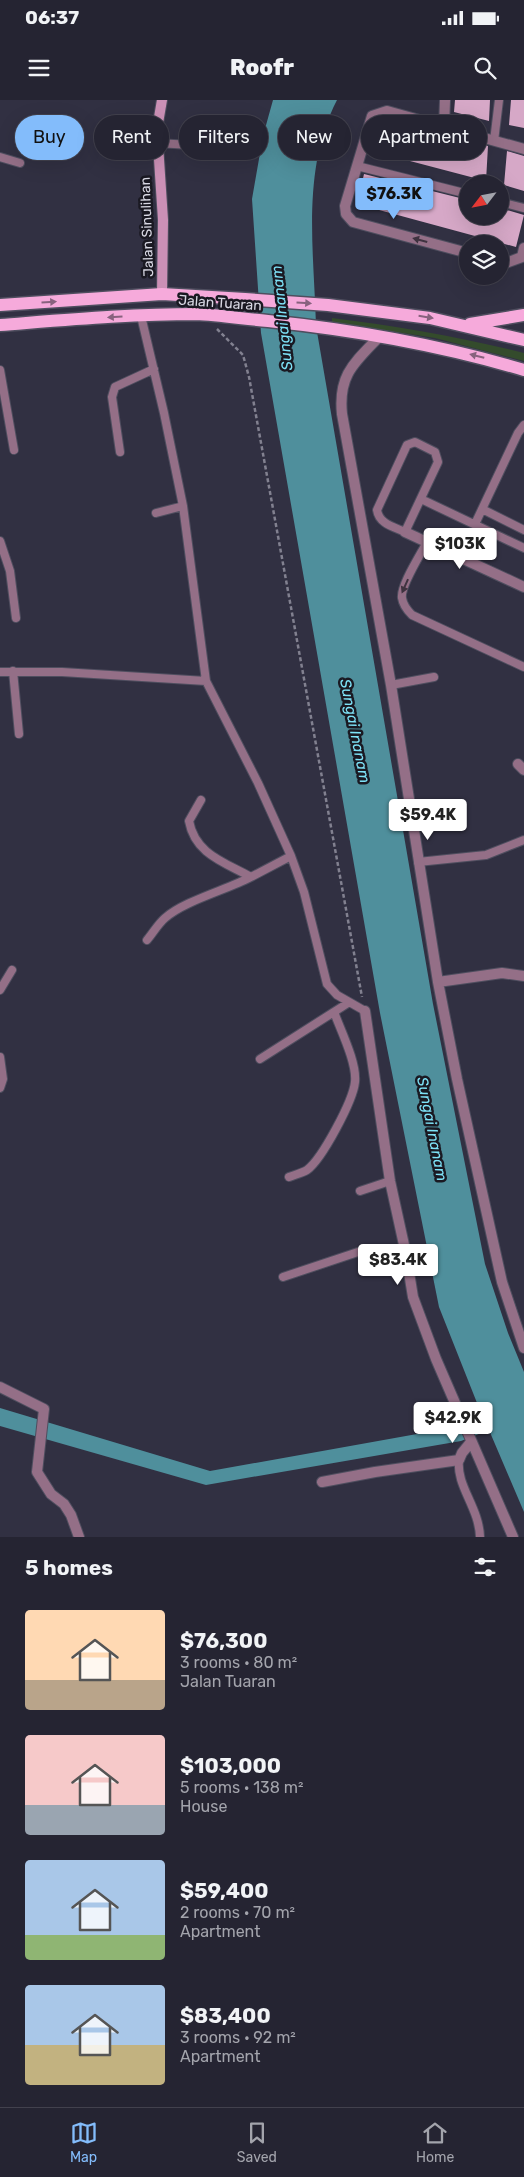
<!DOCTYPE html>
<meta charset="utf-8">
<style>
:root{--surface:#252432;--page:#31303e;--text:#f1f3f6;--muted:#a3a4ac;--line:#42414d;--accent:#83bcfb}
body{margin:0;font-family:Rubik,sans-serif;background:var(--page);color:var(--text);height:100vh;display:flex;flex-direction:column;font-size:19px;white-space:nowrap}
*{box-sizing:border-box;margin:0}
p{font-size:16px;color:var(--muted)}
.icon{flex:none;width:28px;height:28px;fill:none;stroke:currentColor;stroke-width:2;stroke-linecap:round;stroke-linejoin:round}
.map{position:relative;height:1437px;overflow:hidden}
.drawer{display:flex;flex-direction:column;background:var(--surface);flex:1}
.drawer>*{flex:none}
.top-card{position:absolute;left:15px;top:15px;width:495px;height:45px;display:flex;gap:10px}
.needle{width:32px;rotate:238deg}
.buttons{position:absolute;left:459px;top:75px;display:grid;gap:10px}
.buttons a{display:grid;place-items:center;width:50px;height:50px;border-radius:50%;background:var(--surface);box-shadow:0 5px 20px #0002,0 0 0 1px var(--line);font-size:25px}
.price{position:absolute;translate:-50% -42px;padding:0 11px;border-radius:5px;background:#fff;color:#222;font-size:16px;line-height:32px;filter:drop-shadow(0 1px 2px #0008)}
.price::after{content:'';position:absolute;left:50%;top:30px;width:15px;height:11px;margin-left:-8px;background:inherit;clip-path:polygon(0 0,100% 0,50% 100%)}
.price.current{background:var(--accent);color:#111}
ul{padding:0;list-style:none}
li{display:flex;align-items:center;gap:15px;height:125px;padding:0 25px}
li span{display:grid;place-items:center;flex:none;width:140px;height:100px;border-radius:5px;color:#555}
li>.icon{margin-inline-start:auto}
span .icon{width:60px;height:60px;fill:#fffc;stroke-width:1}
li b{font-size:21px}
h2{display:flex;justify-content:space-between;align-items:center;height:60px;padding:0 25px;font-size:21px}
.tag{padding:0 18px;border-radius:22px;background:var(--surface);box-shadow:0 5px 20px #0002,0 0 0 1px var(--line);font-size:18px;line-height:45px}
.tag.current{background:var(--accent);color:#111}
.status{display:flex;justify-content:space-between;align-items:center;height:35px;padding:0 25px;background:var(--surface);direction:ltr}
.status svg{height:14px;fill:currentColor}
header{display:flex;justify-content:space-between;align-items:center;height:65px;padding:0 25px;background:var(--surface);font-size:22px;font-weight:800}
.dock{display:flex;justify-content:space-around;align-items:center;height:70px;border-top:1px solid var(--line);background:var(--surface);font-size:14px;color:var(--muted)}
.dock a{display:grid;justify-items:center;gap:2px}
.dock .current{color:var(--accent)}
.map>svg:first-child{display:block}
.green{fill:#344b2c}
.water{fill:#4f8f9c}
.building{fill:#d6a8c7}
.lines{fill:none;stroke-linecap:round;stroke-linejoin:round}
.lane-casing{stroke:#4f4e5f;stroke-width:10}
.street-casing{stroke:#4f4e5f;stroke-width:12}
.secondary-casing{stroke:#4f4e5f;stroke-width:12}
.primary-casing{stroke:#4f4e5f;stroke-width:15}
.path{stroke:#828190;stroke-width:2.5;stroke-dasharray:4 2.5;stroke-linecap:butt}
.lane{stroke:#946f87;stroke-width:8}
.street{stroke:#946f87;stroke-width:10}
.secondary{stroke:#cb90b6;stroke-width:10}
.primary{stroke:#f6aadb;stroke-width:12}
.oneway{fill:#3f3340}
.oneway2{fill:#88627e}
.labels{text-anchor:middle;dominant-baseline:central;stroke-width:5;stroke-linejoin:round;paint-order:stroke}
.street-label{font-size:14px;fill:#d8d8e3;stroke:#1a1922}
.water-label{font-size:15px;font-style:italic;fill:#7ee2f7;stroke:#1a1922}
</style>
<div class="status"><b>06:37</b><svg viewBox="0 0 49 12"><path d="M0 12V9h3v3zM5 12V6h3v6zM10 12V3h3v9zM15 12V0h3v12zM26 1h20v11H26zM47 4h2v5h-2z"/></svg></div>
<header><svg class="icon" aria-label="menu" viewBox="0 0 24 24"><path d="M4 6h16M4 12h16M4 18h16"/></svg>Roofr<svg class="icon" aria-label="search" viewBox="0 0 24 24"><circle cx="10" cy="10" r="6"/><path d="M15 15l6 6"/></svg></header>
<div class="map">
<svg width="524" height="1437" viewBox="0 0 524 1437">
<rect width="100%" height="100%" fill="#313042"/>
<path class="green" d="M332 218C397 226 460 237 524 253V261L435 238 332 222Z"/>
<path class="water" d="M273 0H337C301 70 314 150 316 226L433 904 485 1164 508 1233 524 1272V1412L489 1330 461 1341 206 1385 0 1326V1308L210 1371 456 1327 481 1313 439 1207 380 913 261 233 252 99 263 36Z"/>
<path class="building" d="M455 0H490L489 21 454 12Z
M511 0H524V28L509 25Z
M386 18 488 46 486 81 372 51 379 21Z
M507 51 524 56V91L504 85Z
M364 74 468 100V116H500V108L524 115 516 147 357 104Z"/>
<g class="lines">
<defs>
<path id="lane" d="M494 41 499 0
M157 43 191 45
M0 57 20 63
M357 66 468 94
M500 102 524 108
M141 216 164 313 183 406 206 581 258 683 291 756 304 792 327 884 337 895 365 911
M0 270 14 350
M415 342 435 352 438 362 405 432C394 427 379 424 377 410L407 345Z
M120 352 112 297 115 287 154 269
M421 399 524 448
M482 409 524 430
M156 413 183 406
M475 424 518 333 524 325
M0 441 10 471 16 518
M427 442C421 454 400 486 402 498 403 505 407 510 412 515L524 567
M13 571 19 634
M0 572H62L206 581
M391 585 434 577
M201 700 189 721C195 754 224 762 251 777L291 756
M418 762 486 755 524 740
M147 840C153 833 158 824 165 818 184 801 226 790 251 777
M0 890 12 870
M0 957 3 979 0 988
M260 959 348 903
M289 1077C294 1075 302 1073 307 1070 322 1059 353 1001 355 982 357 963 341 931 334 912
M360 1091 390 1081
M283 1177 358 1152 406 1154
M459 1360C456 1386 479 1407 480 1437"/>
<path id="street" d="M444 27 445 0
M468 153 353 122 346 114 345 106 372 16 387 11 524 49
M500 162 506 163 522 157 524 148
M380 236C354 263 338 275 342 314L391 585 438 882 457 979 502 1182 524 1248
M405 432 524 487
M518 664 524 670
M438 882 502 873 524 876
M365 911 390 1081 406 1154 413 1197 436 1259 513 1437
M0 1287 44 1309 37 1372 51 1394 64 1404 71 1415 79 1437
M322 1382 375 1372 459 1360 462 1353 471 1342"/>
<path id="secondary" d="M162 194 163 120 157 29 162 0"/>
<path id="primary" d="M0 205 162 194 245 199 328 205 430 218 524 240
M470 224 524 215
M0 225C65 220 131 214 196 214 220 215 244 219 268 221 355 230 440 245 524 270"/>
</defs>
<use href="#lane" class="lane-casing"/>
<use href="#street" class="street-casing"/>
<use href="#secondary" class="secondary-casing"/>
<use href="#primary" class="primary-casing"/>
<path class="path" d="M217 229 243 255 249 277 362 897"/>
<use href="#lane" class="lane"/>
<use href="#street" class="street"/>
<use href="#secondary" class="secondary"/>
<use href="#primary" class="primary"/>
</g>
<defs><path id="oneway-solid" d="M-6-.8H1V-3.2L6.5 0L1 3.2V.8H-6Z" transform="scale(1.25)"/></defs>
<g class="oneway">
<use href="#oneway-solid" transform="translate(420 140) rotate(-165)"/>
<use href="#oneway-solid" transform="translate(405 486) rotate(114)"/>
</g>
<g class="oneway2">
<use href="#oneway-solid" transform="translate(49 202) rotate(-4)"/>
<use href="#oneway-solid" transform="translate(304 203) rotate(4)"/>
<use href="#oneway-solid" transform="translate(115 217) rotate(177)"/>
<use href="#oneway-solid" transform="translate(426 217) rotate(9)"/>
<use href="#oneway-solid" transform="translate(477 256) rotate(-166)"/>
</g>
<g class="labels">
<g class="street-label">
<text transform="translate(147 127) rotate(-92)">Jalan Sinulihan</text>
<text transform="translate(220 203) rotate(4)">Jalan Tuaran</text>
</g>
<g class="water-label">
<text transform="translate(282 218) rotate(-96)">Sungai Inanam</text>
<text transform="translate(355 631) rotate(79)">Sungai Inanam</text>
<text transform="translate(432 1029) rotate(79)">Sungai Inanam</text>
</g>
</g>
</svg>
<div class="buttons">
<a><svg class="needle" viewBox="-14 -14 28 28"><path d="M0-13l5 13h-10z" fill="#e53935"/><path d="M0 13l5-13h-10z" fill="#a3a4ac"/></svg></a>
<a><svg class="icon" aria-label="layers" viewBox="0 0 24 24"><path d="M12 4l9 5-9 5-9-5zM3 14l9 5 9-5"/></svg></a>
</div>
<b class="price current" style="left:394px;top:120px">$76.3K</b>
<b class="price" style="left:460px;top:470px">$103K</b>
<b class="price" style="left:428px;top:741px">$59.4K</b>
<b class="price" style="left:398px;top:1186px">$83.4K</b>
<b class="price" style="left:453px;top:1344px">$42.9K</b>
<div class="top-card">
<a class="tag current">Buy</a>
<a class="tag">Rent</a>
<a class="tag">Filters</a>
<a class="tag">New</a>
<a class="tag">Apartment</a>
</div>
</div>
<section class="drawer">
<h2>5 homes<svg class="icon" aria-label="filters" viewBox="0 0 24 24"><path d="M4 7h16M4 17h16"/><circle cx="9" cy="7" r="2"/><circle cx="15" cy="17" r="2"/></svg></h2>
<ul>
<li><span style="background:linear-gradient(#ffd9b3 70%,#b9a48a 0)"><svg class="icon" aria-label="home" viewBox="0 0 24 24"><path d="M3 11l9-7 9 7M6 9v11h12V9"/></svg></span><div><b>$76,300</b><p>3 rooms · 80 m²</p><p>Jalan Tuaran</p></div></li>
<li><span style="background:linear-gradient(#f6c9c9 70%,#9aa5b1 0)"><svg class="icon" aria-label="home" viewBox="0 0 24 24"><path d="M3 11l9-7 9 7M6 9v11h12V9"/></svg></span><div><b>$103,000</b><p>5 rooms · 138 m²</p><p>House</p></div></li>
<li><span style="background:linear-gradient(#a9c7e8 75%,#8fb573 0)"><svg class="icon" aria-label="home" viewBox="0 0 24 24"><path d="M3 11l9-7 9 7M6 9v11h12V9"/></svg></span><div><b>$59,400</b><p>2 rooms · 70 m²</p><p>Apartment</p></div></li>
<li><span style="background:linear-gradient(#a9c7e8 60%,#c2b280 0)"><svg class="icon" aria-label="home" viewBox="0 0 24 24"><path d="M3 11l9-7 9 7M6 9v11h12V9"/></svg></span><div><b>$83,400</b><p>3 rooms · 92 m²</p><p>Apartment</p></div></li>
</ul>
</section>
<nav class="dock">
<a class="current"><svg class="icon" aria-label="map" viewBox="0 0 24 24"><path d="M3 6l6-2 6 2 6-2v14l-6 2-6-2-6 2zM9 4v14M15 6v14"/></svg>Map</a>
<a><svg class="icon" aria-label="saved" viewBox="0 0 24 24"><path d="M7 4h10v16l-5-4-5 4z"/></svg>Saved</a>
<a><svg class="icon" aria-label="home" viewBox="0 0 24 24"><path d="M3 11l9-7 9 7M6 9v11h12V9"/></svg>Home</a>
</nav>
